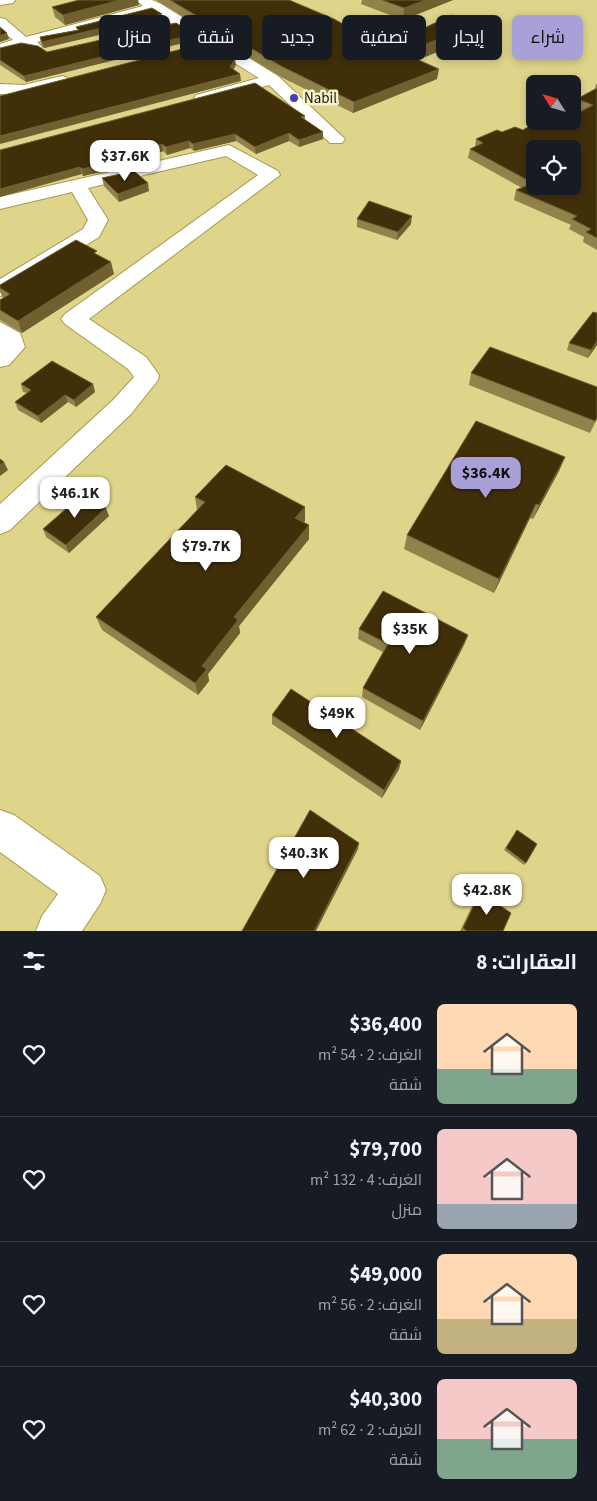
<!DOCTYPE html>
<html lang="ar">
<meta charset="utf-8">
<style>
:root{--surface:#171b24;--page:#242831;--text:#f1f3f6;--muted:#9ea1a6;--line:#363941;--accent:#a7a1d8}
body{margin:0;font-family:"Source Sans 3",Cairo,sans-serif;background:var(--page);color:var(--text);direction:rtl;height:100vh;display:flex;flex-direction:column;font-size:19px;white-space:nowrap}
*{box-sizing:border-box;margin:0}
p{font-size:16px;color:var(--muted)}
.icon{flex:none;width:28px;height:28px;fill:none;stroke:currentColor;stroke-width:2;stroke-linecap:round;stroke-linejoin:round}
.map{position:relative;height:931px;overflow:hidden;direction:ltr}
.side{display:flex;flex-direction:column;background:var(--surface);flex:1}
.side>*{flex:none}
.guide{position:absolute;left:15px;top:15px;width:568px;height:45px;direction:rtl;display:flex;gap:10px}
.needle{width:32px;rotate:307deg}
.fabs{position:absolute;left:526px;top:75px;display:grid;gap:10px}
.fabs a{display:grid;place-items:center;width:55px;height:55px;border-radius:8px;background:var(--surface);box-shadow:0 2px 8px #0003;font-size:25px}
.price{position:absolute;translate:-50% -42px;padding:0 11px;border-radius:10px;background:#fff;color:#222;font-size:16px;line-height:32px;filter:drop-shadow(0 1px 2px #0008)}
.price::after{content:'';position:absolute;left:50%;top:30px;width:15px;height:11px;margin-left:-8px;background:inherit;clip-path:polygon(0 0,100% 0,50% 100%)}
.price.selected{background:var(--accent);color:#111}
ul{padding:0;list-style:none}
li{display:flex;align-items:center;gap:15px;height:125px;padding:0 20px}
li+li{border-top:1px solid var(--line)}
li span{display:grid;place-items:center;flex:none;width:140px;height:100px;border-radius:8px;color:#555}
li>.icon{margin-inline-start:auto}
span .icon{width:60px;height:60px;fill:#fffc;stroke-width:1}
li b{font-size:21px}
h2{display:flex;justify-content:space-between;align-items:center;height:60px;padding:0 20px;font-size:21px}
.chip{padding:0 18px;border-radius:8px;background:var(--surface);box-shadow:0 2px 8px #0003;font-size:18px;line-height:45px}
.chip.selected{background:var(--accent);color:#111}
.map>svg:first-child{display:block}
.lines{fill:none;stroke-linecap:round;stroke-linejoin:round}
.minor-casing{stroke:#a49a51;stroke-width:2}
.major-casing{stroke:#a49a51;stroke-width:2}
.minor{fill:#fff;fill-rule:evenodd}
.major{fill:#fff;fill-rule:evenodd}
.wall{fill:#90824a}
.shaded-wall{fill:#706030}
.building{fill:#412f0a;stroke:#706030;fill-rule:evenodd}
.poi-dot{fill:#4c3db4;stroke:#f8f4d0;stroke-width:2}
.labels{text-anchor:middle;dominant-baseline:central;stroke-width:5;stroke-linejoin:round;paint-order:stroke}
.far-poi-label{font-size:15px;fill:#1c1800;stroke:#f8f4d0;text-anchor:start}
</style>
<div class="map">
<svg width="597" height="931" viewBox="0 0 597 931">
<rect width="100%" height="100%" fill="#ded48a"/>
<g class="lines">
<defs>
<path id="minor" d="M136 0H152L161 4 278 76 345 139 342 143H330L269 85 202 103 196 101 194 98 196 95 259 78 153 12 37 42 42 47 40 50 35 51 23 47 0 53V44L13 40 0 29V18L5 19 26 37 143 6Z
M62 76 68 78 70 81 68 84 24 95 0 94V84L24 85Z
M229 145 278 171 280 175 89 319 146 357 159 375 158 380 131 414 10 530 0 534V504L113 400 134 377 128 369 65 324 61 319 65 314 258 175 226 156 88 188 108 220 99 237 8 294 0 296V279L83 229 88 220 72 192 0 209V197Z
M0 322 20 333 25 347 9 365 0 367Z
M0 810 14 815 100 876 106 890 100 904 82 931H36L42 916 58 894 0 852Z"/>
<path id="major" d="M0 0H15L13 3 0 5Z"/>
</defs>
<use href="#minor" class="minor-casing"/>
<use href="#major" class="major-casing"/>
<use href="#minor" class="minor"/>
<use href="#major" class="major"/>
</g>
<path class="wall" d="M79 0H138L139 5 65 25 55 17 52 7Z
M156 0H289L386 48 406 55 404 50 405 37H474L418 60 437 79 353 113 281 77Z
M362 0H453L403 20 361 4Z
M162 20 44 48 41 44 40 37 77 30 76 27Z
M195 34V40L26 82 0 65V48L47 52Z
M596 84H597V250L583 242 584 237 569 229 571 225 514 200 516 190 522 188 468 158 470 149 475 147 476 139 502 132 552 128 582 111 574 108 577 99 595 89Z
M305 116V120L323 132V139L299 147 289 141 256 154 236 141 194 151 190 148 167 155 163 151 127 163V166L83 176 82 174 0 150Z
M102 178 149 191 119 202 104 186Z
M357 219 411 224 397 240 357 227Z
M98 255 114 274 22 333 0 320V300L3 298 0 292V285Z
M569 343 597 345 588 358 567 350Z
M471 373 597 419 590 433 469 385Z
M21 384H93L95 392 76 407 68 402 41 423 18 410 15 402 27 393 23 392Z
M565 457 559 471 533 519 530 518 494 593 404 549 407 535Z
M195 497 305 507V521L303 522 309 539 239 626 240 633 208 674 209 681 198 695 102 630 96 617 197 510Z
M109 516 69 553 46 537 43 529Z
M359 629 468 635 464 645 420 730 362 697 363 688 383 652 358 639Z
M272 715 401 761 399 769 382 798 272 724Z
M517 830 526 863 524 865 504 850Z
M480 892 503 931H460L477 896Z"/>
<path class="shaded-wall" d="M120 0H138L139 5 65 25 63 15Z
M426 0H453L403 20 404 8Z
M162 14V20L44 48 42 42Z
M476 24 474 37 410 63 411 50Z
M7 33 9 39 0 42V36Z
M195 34V40L26 82 24 76Z
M235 59 236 65 231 74 230 67Z
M439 69 437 79 353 113 354 102Z
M240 74 241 81 0 144V136Z
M323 132V139L299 147V140Z
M289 133V141L256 154 255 147Z
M235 134 236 141 194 151 193 144Z
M189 141 190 148 167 155 166 147Z
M162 144 163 151 127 163V166L83 176 82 169Z
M80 167 82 174 0 197V189Z
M148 183 149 191 119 202 118 194Z
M412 216 411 224 397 240 398 232Z
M111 262 114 274 22 333 18 321Z
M597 341V345L588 358 591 350Z
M93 384 95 392 76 407 74 400Z
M65 395 68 402 41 423 38 416Z
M565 457 559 471 533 519 539 505Z
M4 462 8 470 0 476V465Z
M536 504 530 518 494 593 499 579Z
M305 507V521L295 532V518Z
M106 508 109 516 69 553 66 545Z
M309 525V539L239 626 240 633 208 674 209 681 198 695 195 683 202 666 234 617Z
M468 635 464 645 420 730 423 721Z
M401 761 399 769 382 798 384 790Z
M359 843 358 849 316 931H314Z"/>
<path class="building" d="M79 0H120L63 15 52 7Z
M170 0H289L334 19 386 48 389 47 439 69 354 102 281 66Z
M382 0H426L404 8Z
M152 8 162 14 42 42 40 37 79 30 76 27Z
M452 15 476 24 411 50 405 37Z
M176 23 195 34 24 76 0 60V48L21 43 38 46 47 52Z
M0 27 7 33 0 36Z
M209 42 235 59 230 67 240 74 0 136V96Z
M255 83 305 116 301 117 323 132 299 140 289 133 255 147 235 134 193 144 189 141 166 147 162 144 123 156 126 159 82 169 80 167 0 189V150Z
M597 88V238L586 232 591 229 572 219 577 216 516 190 533 183 470 149 483 143 476 139 497 130 502 132 515 127 523 130 536 122 552 128 564 121H572V116L593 105 577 99ZM535 149H572V186H535Z
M134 171 148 183 118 194 102 178Z
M369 201 412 216 398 232 357 219Z
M76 240 97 251 94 253 111 262 18 321 0 310V300L10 294 0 288V285Z
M593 312 597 313V341L591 350 569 343Z
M490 347 597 387V418L595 421 471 373Z
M52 361 93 384 74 400 65 395 38 416 15 402 31 390 21 384Z
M476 421 565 457 539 505 536 504 499 579 407 535Z
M0 459 4 462 0 465Z
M226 465 305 507 295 518 309 525 234 617 238 620 202 666 207 669 195 683 96 617 205 502 195 497Z
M84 493 106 508 66 545 43 529Z
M383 591 468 635 423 721 363 688 388 644 359 629Z
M291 689 401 761 384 790 272 715Z
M310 810 359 843 314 931H242Z
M517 830 537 844 526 863 506 848Z
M480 892 511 913 503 931H467L463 928Z"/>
<circle class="poi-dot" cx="294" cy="98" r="5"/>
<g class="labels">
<g class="far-poi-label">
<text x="304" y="98">Nabil</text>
</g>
</g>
</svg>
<div class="fabs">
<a><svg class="needle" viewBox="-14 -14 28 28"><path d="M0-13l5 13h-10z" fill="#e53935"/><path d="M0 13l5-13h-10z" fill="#9ea1a6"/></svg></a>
<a><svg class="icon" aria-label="locate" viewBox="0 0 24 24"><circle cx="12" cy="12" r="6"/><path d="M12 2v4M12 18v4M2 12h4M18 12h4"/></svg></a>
</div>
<b class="price" style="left:125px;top:182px">$37.6K</b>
<b class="price selected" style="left:486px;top:499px">$36.4K</b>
<b class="price" style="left:75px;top:519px">$46.1K</b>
<b class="price" style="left:206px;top:572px">$79.7K</b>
<b class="price" style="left:410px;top:655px">$35K</b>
<b class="price" style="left:337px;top:739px">$49K</b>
<b class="price" style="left:304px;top:879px">$40.3K</b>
<b class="price" style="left:487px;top:916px">$42.8K</b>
<div class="guide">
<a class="chip selected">شراء</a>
<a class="chip">إيجار</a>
<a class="chip">تصفية</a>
<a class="chip">جديد</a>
<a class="chip">شقة</a>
<a class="chip">منزل</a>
</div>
</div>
<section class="side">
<h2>العقارات: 8<svg class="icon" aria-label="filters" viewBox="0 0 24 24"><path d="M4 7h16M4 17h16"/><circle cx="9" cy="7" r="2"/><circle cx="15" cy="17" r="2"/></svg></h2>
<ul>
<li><span style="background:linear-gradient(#ffd9b3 65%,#7fa58c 0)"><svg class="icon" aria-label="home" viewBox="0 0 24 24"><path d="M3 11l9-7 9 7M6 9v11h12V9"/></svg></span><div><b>$36,400</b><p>الغرف: 2 · 54 m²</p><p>شقة</p></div><svg class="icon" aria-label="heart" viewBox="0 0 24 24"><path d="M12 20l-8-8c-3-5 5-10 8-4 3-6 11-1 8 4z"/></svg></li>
<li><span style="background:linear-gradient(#f6c9c9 75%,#9aa5b1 0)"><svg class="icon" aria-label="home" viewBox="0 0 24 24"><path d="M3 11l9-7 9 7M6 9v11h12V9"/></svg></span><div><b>$79,700</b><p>الغرف: 4 · 132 m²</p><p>منزل</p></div><svg class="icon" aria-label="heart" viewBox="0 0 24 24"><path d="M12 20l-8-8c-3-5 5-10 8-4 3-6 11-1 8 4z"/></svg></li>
<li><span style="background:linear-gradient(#ffd9b3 65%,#c2b280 0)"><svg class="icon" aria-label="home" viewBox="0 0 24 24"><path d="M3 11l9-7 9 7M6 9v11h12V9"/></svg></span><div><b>$49,000</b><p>الغرف: 2 · 56 m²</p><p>شقة</p></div><svg class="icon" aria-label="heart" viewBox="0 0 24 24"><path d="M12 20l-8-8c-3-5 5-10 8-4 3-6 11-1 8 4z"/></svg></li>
<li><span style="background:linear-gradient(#f6c9c9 60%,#7fa58c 0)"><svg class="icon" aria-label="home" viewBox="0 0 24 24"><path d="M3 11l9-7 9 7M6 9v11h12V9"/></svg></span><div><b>$40,300</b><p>الغرف: 2 · 62 m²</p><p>شقة</p></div><svg class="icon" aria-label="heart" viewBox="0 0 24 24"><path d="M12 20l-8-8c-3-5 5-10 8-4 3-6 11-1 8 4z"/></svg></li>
</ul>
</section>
